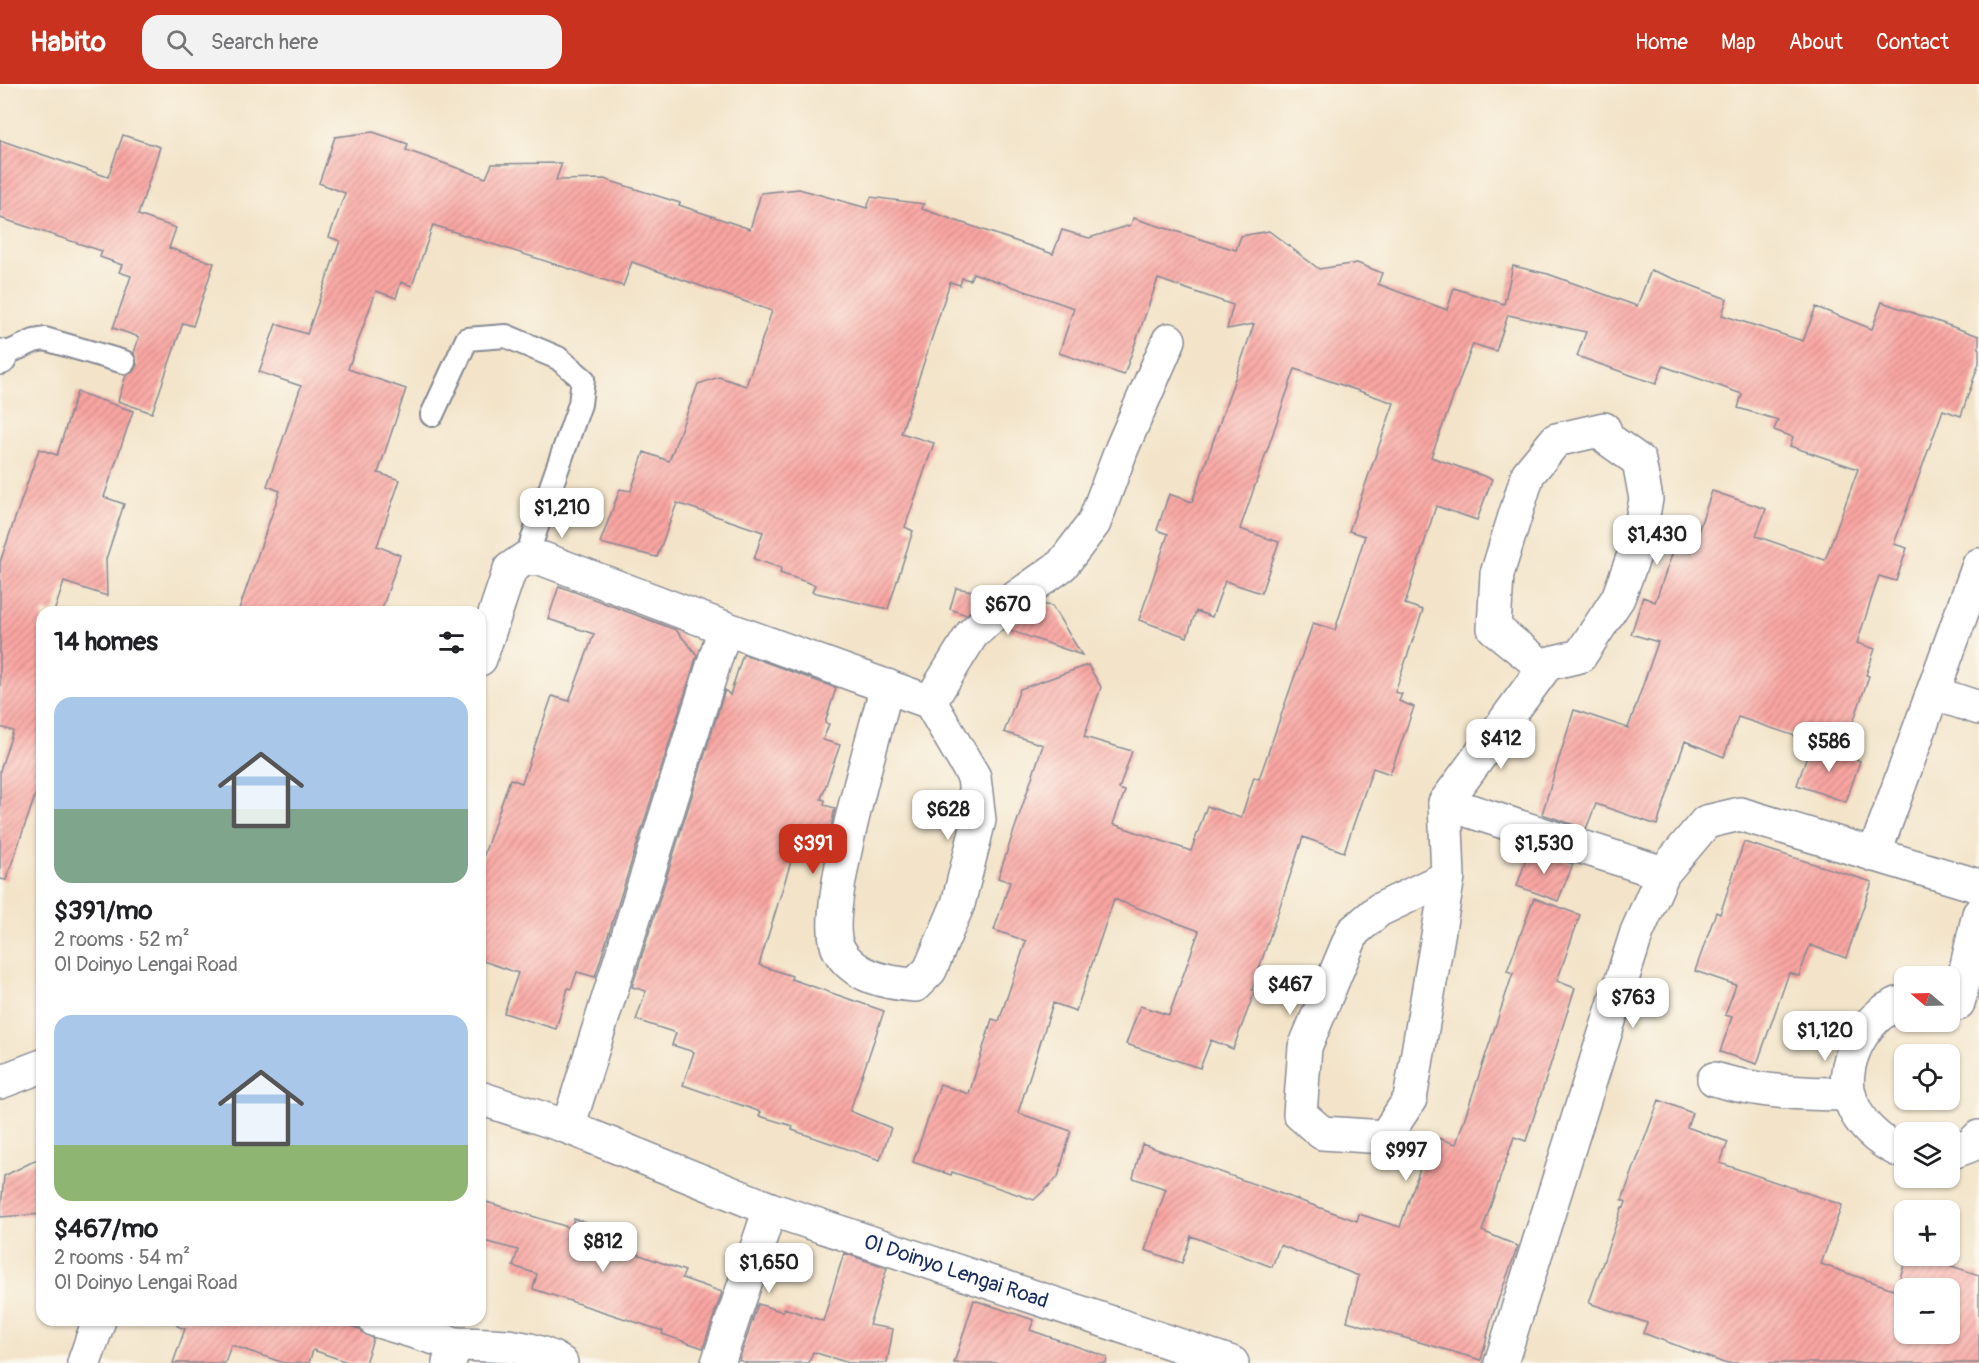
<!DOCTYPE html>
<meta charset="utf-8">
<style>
:root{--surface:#fff;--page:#f2f2f2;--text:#202124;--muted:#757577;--accent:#c8321e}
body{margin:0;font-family:Pangolin,sans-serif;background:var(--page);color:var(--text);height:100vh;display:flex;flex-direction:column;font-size:22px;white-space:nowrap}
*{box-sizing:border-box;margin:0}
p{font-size:20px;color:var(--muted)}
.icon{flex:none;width:33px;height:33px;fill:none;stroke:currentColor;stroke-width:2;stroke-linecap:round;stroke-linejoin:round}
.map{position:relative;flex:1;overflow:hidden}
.side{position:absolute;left:36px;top:522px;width:450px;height:720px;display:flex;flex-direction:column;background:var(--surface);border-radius:18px;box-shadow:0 2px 4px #0004}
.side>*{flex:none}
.needle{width:39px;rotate:289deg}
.buttons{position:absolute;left:1894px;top:882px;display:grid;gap:12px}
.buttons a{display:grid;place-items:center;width:66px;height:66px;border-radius:12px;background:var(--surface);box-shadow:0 2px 4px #0004;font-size:30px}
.price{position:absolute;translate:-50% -51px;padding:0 14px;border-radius:12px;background:#fff;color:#222;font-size:20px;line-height:39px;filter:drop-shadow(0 2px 3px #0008)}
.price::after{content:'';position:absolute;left:50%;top:36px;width:18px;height:14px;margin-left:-9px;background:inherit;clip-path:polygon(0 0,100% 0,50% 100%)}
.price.on{background:var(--accent);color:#fff}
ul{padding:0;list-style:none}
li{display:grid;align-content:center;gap:12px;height:318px;padding:0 18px}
li span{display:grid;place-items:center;height:186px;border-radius:18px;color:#555}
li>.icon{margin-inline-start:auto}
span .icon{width:108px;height:108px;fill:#fffc;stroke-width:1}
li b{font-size:26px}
h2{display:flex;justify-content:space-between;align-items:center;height:72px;padding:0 18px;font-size:26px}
header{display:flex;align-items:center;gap:36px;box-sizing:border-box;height:84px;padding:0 30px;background:var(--accent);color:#fff}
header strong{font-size:28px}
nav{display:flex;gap:33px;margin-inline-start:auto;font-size:21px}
.search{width:420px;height:54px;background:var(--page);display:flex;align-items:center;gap:15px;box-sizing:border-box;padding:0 21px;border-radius:18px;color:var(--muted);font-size:22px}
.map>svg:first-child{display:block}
.building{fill:url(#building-hatch);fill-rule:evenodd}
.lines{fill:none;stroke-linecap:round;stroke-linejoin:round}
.service-casing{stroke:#878a94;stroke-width:26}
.minor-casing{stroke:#878a94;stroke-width:36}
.service{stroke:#fff;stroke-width:22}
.minor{stroke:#fff;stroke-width:33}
.labels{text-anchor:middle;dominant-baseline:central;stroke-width:5;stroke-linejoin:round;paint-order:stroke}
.street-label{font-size:21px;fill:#1b2f5e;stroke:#fbf7ec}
</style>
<header>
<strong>Habito</strong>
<div class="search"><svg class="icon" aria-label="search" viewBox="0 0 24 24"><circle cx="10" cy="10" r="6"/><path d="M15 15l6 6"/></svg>Search here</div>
<nav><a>Home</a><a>Map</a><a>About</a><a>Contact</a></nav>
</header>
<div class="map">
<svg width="1979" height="1279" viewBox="0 0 1979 1279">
<defs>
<pattern id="building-hatch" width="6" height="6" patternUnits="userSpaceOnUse" patternTransform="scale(1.5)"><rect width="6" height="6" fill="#faa6a2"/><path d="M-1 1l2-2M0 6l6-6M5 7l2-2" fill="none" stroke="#ca8887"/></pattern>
</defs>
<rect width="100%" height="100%" fill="#fbf7ec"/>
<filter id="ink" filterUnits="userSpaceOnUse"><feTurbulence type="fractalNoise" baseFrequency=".0167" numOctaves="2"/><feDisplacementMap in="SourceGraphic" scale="12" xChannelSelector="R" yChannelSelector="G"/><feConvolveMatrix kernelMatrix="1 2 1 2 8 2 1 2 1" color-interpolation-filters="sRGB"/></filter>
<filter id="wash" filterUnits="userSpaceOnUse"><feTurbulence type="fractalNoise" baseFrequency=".008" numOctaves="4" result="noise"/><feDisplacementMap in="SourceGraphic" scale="24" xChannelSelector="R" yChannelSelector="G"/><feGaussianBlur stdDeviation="1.35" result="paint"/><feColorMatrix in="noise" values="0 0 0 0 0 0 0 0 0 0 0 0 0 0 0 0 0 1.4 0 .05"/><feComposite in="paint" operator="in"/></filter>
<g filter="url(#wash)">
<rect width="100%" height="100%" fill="#f3e4c9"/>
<g id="blocks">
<path class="building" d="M373 48 408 60 406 66 486 94 492 80 562 79 556 96 604 95 680 119 679 121 750 145 761 109 799 105 867 124 871 113 924 120 922 125 1053 170 1062 146 1089 154 1131 141 1133 134 1236 166 1241 152 1269 147 1319 185 1357 179 1382 189 1378 200 1447 226 1454 204 1504 220 1513 182 1548 190 1637 222 1651 186 1727 215 1722 231 1803 257 1816 223 1872 245 1882 218 1979 252V279L1961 332 1943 326 1894 460 1907 464 1896 497 1879 492 1857 559 1875 565 1866 591 1869 592 1843 668 1738 633 1724 673 1685 657 1657 741 1596 720 1586 745 1542 730 1574 626 1628 644 1658 558 1631 550 1643 513 1655 518 1675 462 1691 468 1712 407 1766 425 1756 452 1825 476 1858 385 1790 362 1793 353 1774 346 1778 336 1738 324 1742 310 1663 282 1656 300 1577 272 1586 248 1508 231 1496 267 1473 260 1431 373 1492 395 1477 436 1436 422 1405 520 1423 526 1395 608 1402 610 1399 617 1414 623 1390 690 1373 684 1344 768 1303 753 1252 906 1255 907 1233 965 1211 956 1200 984 1126 960 1140 922 1169 931 1199 847 1114 815 1076 927 1053 919 1018 1029 1071 1047 1058 1093 1034 1116 952 1088 951 1091 913 1078 940 1000 969 1010 992 935 999 937 1026 857 994 846 1010 798 998 794 1043 661 1004 648 1020 605 1088 581 1101 603 1084 653 1132 667 1119 705 1125 707 1113 740 1191 767 1207 722 1241 734 1254 693 1259 695 1313 539 1335 546 1365 452 1349 447 1394 319 1295 285 1240 445 1279 458 1261 509 1225 497 1212 533 1196 527 1187 553 1139 536 1168 450 1157 446 1169 410 1192 418 1254 240 1227 245 1233 221 1158 195 1124 291 1059 269 1074 224 973 189 970 196 962 194 960 201 950 198 901 349 934 359 905 443 913 447 888 525 812 508 815 501 780 489 781 484 754 475 763 448 677 419 657 473 600 459 620 405 631 407 644 368 669 377 698 300 719 293 746 302 772 227 632 178 623 202 433 141 412 202 401 198 396 214 376 207 348 285 406 305 378 389 400 396 377 462 400 471 381 528H238L280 407 267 402 301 302 259 288 276 240 307 250 340 157 329 153 345 109 319 99 335 53Z
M123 51 160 63 138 131 176 144 169 164 214 179 193 242 183 239 152 329 118 317 126 291 133 288 137 281 134 269 139 253 113 244 131 192 119 188 122 181 100 173 102 167 0 134V56L108 93Z
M77 308 133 327 104 413 124 420 106 475 107 512 64 498 54 528H42V692L6 796 0 795V686L13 647 0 643V478L39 365 57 371Z
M559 502 676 546 697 571 595 893 577 888 571 905 568 904 556 945 504 929 518 889 480 876V782L510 695 522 699 552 612 569 617 594 550 548 535Z
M956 504 989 510 966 531 950 525Z
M1040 520 1052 522 1082 571 1006 545Z
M743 570 836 604 825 639 829 640 823 656 840 661 821 715 825 716 824 721 835 724 826 768 797 758 759 881 792 892 791 895 884 927 850 1027 891 1044 880 1076 792 1046 793 1042 759 1032 761 1028 683 1001 694 968 672 961 676 949 636 936 646 907 632 903 725 606 730 611Z
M1811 660 1860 677 1846 718 1797 701Z
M1744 758 1872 798 1846 874 1810 861 1799 892 1789 889 1757 980 1720 968 1732 933 1725 931 1736 901 1695 887 1716 828 1720 830Z
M1529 766 1573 780 1558 817 1517 802Z
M1534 814 1580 831 1557 897 1575 904 1526 1057 1514 1053 1482 1147 1518 1162 1492 1233 1481 1276 1347 1237 1359 1192 1280 1161 1272 1183 1191 1152 1182 1179 1145 1166 1166 1105 1133 1094 1142 1060 1357 1137 1359 1130 1400 1143 1431 1052 1456 1060 1513 889 1507 887Z
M1659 1016 1692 1029 1687 1043 1728 1058 1720 1079 1842 1121 1821 1180 1896 1206 1907 1172H1921L1979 1191V1279H1724L1643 1249 1647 1239 1589 1219 1622 1123 1624 1124 1626 1118 1622 1116ZM1905 1204H1950V1250H1905Z
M42 1073V1130L0 1133 4 1092Z
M480 1116 571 1144 574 1135 625 1150 620 1164 685 1187 682 1194 722 1208 703 1264 662 1250 663 1247 533 1205 537 1190 513 1182 518 1166 480 1156Z
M844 1169 887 1184 869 1241 893 1245 887 1279H849L813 1268 809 1279H746L739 1276 758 1220 783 1228 784 1224 823 1237Z
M974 1216 1034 1236 1030 1246 1107 1273 1106 1279H954Z
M178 1236H333L359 1245 373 1255 365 1279H350L313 1266 309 1279H284L231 1261 225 1279H173L185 1245 177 1242Z"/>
</g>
</g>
<g filter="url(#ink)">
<use href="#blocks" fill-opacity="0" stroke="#878a94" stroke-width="1.5"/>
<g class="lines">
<defs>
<path id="service" d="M1 272 34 257 45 255 124 278
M432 331 467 255 506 252 558 274 583 295 580 320 526 474"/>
<g id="minor">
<path d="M0 272V274"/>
<path d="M480 575 510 485 526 474 543 475 725 544 930 618 972 550 1000 525 1062 481 1094 439 1122 364 1169 256"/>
<path d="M887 602C875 649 819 832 839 866 854 893 887 899 915 901L930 886 958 820 979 736 974 693 930 618"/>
<path d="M1933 609 1979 624"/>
<path d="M1445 719 1663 789"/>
<path d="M1874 771 1979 481"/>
<path d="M1448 793 1379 826 1353 848 1305 963 1300 1030 1322 1049 1385 1053 1410 1015 1448 793 1445 719 1544 584 1494 544 1497 490 1528 390 1556 356 1604 345 1608 355 1639 377 1646 415 1637 463 1618 514 1580 572 1550 579 1544 584"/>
<path d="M1905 918C1869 925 1840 976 1849 1010 1856 1039 1879 1059 1905 1069"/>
<path d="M1958 920 1979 830"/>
<path d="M1714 995C1758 1008 1802 1010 1849 1010"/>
<path d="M0 998 42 982"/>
<path id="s1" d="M480 1014 568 1043 770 1125 1232 1279"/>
<path d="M568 1043 725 544"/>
<path d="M1950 1069 1971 1061 1979 1053"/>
<path d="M375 1236 455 1260"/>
<path d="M84 1279 99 1236"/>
<path d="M449 1279 455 1260C489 1261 531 1259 561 1279"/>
<path d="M718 1279 770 1125"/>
<path d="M1501 1279 1637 848 1663 789 1706 738 1740 730 1979 802"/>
</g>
</defs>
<use href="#service" class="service-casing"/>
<use href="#minor" class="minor-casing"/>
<use href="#service" class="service"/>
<use href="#minor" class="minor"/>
</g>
</g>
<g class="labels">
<g class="street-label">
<text stroke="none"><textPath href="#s1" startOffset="507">Ol Doinyo Lengai Road</textPath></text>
</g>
</g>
</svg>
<div class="buttons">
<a><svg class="needle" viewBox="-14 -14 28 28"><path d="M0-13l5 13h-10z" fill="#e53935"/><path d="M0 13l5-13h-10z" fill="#757577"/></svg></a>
<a><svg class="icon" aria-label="locate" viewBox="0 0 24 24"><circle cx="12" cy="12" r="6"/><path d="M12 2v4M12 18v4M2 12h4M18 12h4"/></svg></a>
<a><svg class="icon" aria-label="layers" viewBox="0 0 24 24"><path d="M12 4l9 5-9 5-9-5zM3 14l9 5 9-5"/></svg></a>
<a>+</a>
<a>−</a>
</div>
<b class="price" style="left:562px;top:455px">$1,210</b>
<b class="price" style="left:1657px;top:482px">$1,430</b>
<b class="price" style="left:1008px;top:552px">$670</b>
<b class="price" style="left:1501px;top:686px">$412</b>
<b class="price" style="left:1829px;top:689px">$586</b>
<b class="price" style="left:948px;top:757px">$628</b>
<b class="price on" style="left:813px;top:791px">$391</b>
<b class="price" style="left:1544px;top:791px">$1,530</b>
<b class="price" style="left:1290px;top:932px">$467</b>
<b class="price" style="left:1633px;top:945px">$763</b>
<b class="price" style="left:1825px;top:978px">$1,120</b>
<b class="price" style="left:1406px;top:1098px">$997</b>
<b class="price" style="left:603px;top:1189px">$812</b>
<b class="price" style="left:769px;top:1210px">$1,650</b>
<section class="side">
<h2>14 homes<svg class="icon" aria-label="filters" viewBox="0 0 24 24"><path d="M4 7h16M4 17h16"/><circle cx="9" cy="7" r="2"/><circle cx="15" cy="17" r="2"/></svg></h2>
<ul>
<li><span style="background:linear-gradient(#a9c7e8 60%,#7fa58c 0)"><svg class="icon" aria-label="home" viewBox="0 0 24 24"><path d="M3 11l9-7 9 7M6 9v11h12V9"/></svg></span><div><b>$391/mo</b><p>2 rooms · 52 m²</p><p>Ol Doinyo Lengai Road</p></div></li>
<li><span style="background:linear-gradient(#a9c7e8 70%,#8fb573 0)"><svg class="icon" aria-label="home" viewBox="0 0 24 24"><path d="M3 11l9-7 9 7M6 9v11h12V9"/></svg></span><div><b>$467/mo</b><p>2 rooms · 54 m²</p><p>Ol Doinyo Lengai Road</p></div></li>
</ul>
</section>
</div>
